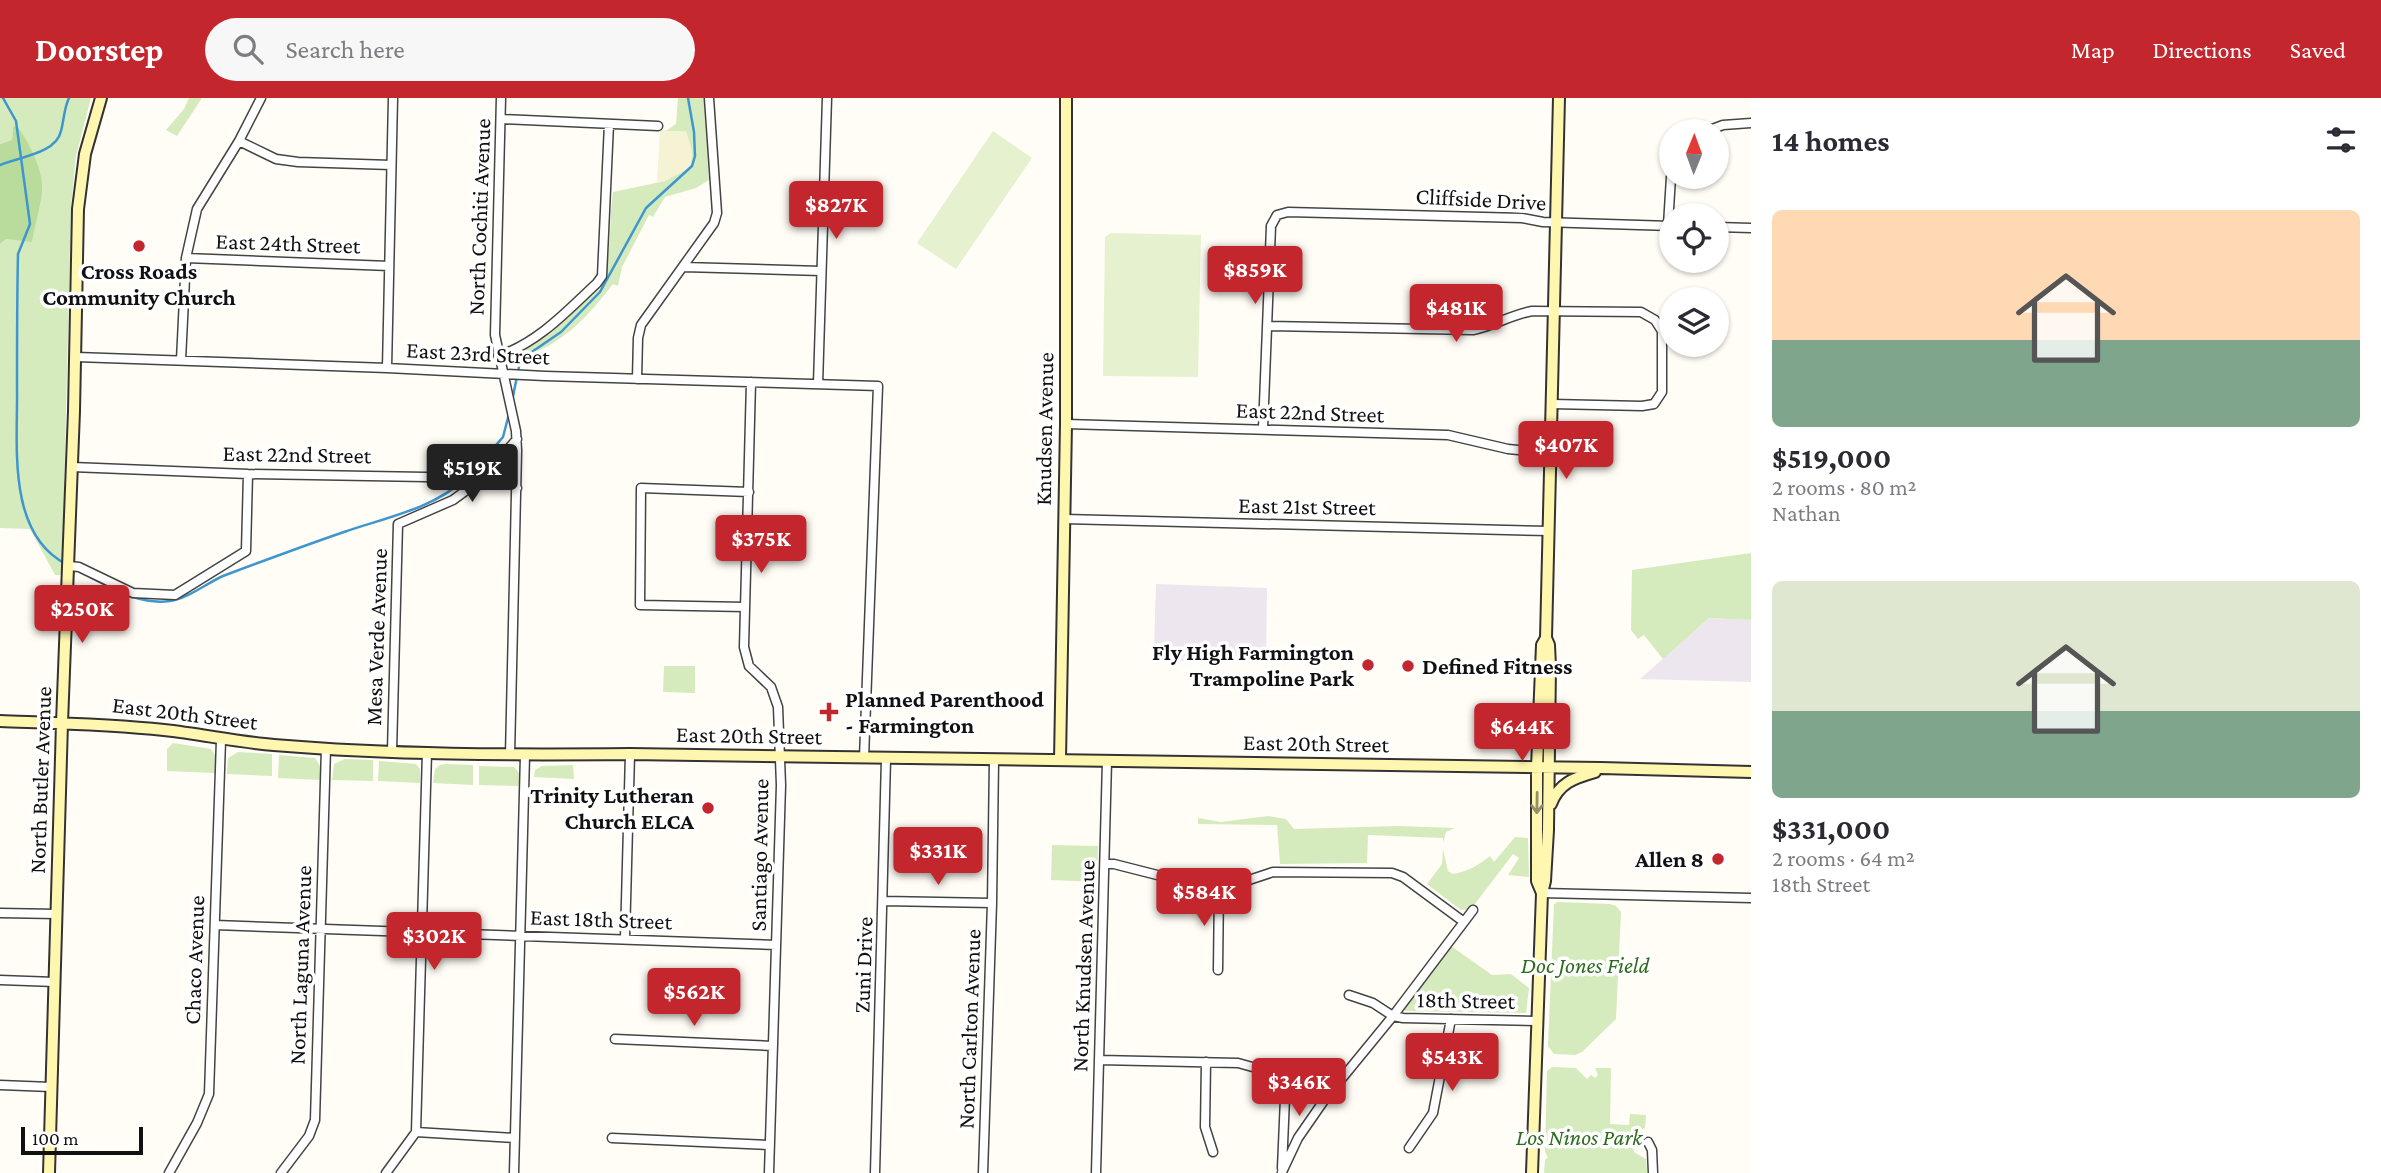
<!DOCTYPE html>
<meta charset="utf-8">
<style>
:root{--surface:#fff;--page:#f7f7f7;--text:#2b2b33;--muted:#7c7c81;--accent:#c4262e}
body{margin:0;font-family:"Crimson Pro",serif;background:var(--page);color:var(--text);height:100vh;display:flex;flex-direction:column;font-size:26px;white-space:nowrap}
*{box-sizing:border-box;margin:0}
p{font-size:23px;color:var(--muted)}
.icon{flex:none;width:38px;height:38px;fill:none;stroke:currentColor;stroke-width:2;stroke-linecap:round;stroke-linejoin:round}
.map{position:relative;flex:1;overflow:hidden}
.details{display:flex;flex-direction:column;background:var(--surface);width:630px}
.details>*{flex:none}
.needle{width:46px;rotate:1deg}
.controls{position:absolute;left:1659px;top:21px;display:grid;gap:14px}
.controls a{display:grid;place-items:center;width:70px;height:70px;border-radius:50%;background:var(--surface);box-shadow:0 2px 5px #0004;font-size:35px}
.scale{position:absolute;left:21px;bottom:18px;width:122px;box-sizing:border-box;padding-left:7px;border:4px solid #111;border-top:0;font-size:19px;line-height:24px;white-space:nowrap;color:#111;-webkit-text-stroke:5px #fff;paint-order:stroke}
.price{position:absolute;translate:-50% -60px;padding:0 16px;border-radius:7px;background:var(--accent);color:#fff;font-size:23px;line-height:46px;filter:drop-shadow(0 2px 4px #0008)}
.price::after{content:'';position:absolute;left:50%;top:42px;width:21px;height:16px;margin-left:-10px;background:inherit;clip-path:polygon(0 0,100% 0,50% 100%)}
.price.active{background:#222;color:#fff}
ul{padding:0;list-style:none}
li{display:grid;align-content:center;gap:14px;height:371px;padding:0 21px}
li span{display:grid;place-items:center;height:217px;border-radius:10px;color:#555}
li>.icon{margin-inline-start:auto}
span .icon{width:126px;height:126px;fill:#fffc;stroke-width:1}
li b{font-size:30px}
h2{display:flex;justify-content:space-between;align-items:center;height:84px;padding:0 21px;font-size:30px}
header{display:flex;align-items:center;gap:42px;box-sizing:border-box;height:98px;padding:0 35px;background:var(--accent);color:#fff}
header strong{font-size:33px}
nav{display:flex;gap:38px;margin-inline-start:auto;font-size:24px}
.search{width:490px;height:63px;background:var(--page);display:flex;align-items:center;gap:18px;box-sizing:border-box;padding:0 24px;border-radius:38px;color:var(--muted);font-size:26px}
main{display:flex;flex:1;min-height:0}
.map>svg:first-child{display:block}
.industrial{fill:#eee6ef}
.farmland{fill:#f6f3d4}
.green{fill:#d5ebbd}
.forest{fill:#b9dc9c}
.pitch{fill:#e6f2cf}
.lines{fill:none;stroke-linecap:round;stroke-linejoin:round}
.stream{stroke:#3f96cf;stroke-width:2.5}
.street-casing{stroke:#444;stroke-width:11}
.secondary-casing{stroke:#333;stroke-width:14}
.street{stroke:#fff;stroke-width:8}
.secondary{stroke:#fff6b0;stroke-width:10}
.oneway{stroke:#948f68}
.poi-dot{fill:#c4262e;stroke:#fff;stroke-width:2.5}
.labels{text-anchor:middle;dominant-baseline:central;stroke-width:7;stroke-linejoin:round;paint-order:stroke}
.street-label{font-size:23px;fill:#111;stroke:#fff}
.poi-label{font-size:23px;font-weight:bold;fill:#111;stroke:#fff;text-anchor:end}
.park-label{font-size:23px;font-style:italic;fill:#2f6b1f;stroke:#fff}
</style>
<header>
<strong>Doorstep</strong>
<div class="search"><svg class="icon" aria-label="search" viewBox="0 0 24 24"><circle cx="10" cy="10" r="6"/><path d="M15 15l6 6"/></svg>Search here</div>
<nav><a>Map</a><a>Directions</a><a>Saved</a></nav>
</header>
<main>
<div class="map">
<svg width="1751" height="1075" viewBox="0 0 1751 1075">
<rect width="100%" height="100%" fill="#fffdf5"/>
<path class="industrial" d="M1156 486 1267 490 1266 565 1166 563 1154 549Z
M1709 520 1751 522V584L1640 581Z"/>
<path class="farmland" d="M660 32 686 33 692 53 691 69 665 83 657 84Z"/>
<path class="green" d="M0 0H91L76 58 71 109 62 477H55L30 431 0 430V146L6 141 32 143C42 93 50 72 13 29L12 42 0 46Z
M189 0H202L177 38 166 32 184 11Z
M678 0H704L709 82 696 90 665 99 653 119 649 117 622 169 618 188 613 186C595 209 578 230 553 245 543 252 526 256 522 267L514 265 531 246 551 235 599 189C612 168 609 121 613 94L665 83 691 69 692 53 686 33H666L676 26Z
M1751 455V522L1709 520 1663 561 1644 537 1638 541 1631 532 1632 472Z
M664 568H695V595L663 594Z
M173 645 211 651 215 657V675L167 673V651Z
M238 654 272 656V678L227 676 228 660Z
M279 657 315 660 320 668V682L278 680Z
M345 661 373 662V683L332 682 334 666Z
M379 663 416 666 420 671V685L378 683Z
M446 666 473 667V687L433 685 435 671 440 667Z
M573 667 574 681 534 679 535 672 542 668Z
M479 668 514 669 520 676 521 688 479 687Z
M1268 718 1286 721 1294 731 1398 728 1455 730 1446 734 1443 745V740L1368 737 1367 765 1280 766 1277 727 1198 726V720L1221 724Z
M1515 739 1528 740 1529 779 1508 777 1519 760 1513 756 1471 811 1461 812 1427 786 1442 766 1443 751 1448 773 1453 776C1467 774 1479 767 1490 758L1494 764Z
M1052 747 1098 748 1097 784 1051 782Z
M1558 804 1610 806 1616 808 1621 814 1616 921 1582 954 1575 957 1554 956 1548 948 1554 806Z
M1451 848 1492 877 1511 876 1529 890 1526 915 1405 913 1404 910 1408 904Z
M1552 969 1576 970 1587 981 1591 977 1595 980 1598 977 1595 970H1611L1610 1026 1629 1027 1630 1016 1646 1017 1645 1030 1635 1034 1631 1045 1634 1054 1646 1061 1647 1075H1544L1545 1062 1548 1059 1545 1054 1547 973Z"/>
<path class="forest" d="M17 28C29 44 44 73 42 94 40 111 35 127 32 144L6 141 0 146V46L12 42 13 29Z"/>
<path class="pitch" d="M993 33 1032 60 956 171 917 145Z
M1111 135 1201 137 1198 279 1103 278 1105 139Z"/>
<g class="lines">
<path class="stream" d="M3 0 16 23 30 126 18 156C17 200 17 245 17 290 18 345 6 435 66 466
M0 67C18 59 56 56 61 33 64 22 64 10 69 0
M512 303 520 264 523 260 561 234 600 194 646 110 692 68 695 58 694 34 688 0
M470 377 503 339 509 316
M90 479C116 492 140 507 170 503 187 501 207 485 223 478 263 463 303 448 344 434 384 420 433 411 465 381"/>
<defs>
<path id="street" d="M501 0 495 237 516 333 517 353 510 657
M501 21 658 28
M1707 33 1723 27 1751 25
M239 43 276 61 298 64 391 67
M1668 127 1671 79
M1717 129 1751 130
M186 160 389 168
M684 169 821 173
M1269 228 1473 232C1493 228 1511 217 1532 213L1641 214 1655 222 1662 233V294L1654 306 1642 308 1552 306
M498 258C538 245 567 213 597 185L602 178 609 26
M76 259 387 270 545 278 878 288 864 660
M181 262 186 160 197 111 239 43 261 0
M387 270 393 0
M637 281 638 240 641 227 714 125 717 115 709 0
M751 284 744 549 749 568 771 589 778 609 781 687 769 1075
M818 286 827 0
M1066 326 1448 337 1508 351 1551 355
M1263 331 1271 128 1277 117 1288 114 1522 120 1543 124 1671 128
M72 369 248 376 483 380C499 377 506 378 517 390
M1064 421 1549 433
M69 468 79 469 133 495 175 497 246 453 248 376
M745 509 640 507 641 390 749 394
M392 653 398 426 453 402 483 380 517 341
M1105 766H1114L1169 780 1219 788 1246 783 1273 774 1392 775 1403 779 1464 824
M1542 795 1751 800
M884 803 992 805
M0 815 57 816
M215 827 776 847
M625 840 630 656
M1218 872 1219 788
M0 882 55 884
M1349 897 1373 905 1393 918 1403 920 1538 923
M615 941 773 948
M1099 962 1238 965 1267 973 1281 985 1285 1000 1282 1070
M1206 964 1205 1029 1213 1054
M0 987 51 989
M416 1034 515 1040
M612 1040 769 1047
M1648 1044 1652 1052 1653 1075
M1409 1050 1433 1015 1451 921
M1282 1074 1298 1040 1325 1001 1393 918 1473 812
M169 1075 197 1025 209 996 221 642
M281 1075 309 1038 315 1022 326 650
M386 1075 416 1034 427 654
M514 1075 525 657
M875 1075 886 661
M983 1075 992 805 994 662
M1096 1075 1107 663"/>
<path id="secondary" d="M0 623C55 625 110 626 164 632 201 636 237 644 274 647 392 657 511 657 630 656L1601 670 1751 674
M1060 662 1066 326V0
M1551 706C1559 685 1574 680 1595 674
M1542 795 1537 783V669L1542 547 1546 540
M49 1075 62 625 74 313 78 111 85 56 101 0
M1532 1075 1542 795 1545 783 1548 732 1550 568 1549 547 1546 540 1559 0"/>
</defs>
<use href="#street" class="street-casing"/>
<use href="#secondary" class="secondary-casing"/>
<use href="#street" class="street"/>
<use href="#secondary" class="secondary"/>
</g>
<defs><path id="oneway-shaft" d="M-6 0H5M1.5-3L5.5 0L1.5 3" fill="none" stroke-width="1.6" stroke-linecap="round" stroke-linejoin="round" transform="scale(1.75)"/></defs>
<use class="oneway" href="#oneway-shaft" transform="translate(1537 705) rotate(91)"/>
<g class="poi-dot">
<circle cx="139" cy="148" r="7"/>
<circle cx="1368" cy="567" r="7"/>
<circle cx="1408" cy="568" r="7"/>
<path d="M825.5 603.5h7v7h7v7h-7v7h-7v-7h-7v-7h7z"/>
<circle cx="708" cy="710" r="7"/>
<circle cx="1718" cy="761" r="7"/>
</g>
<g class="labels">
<g class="street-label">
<text transform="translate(1481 101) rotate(3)">Cliffside Drive</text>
<text transform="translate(479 119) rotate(-88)">North Cochiti Avenue</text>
<text transform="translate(288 145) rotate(2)">East 24th Street</text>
<text transform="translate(478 255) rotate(3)">East 23rd Street</text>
<text transform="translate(1310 314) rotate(2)">East 22nd Street</text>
<text transform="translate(1044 331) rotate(-89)">Knudsen Avenue</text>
<text transform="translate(297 356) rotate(1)">East 22nd Street</text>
<text transform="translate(1307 408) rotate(1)">East 21st Street</text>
<text transform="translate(376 539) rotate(-88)">Mesa Verde Avenue</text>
<text transform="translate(185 615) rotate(7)">East 20th Street</text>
<text transform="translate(749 637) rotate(1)">East 20th Street</text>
<text transform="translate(1316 645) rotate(1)">East 20th Street</text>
<text transform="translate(40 682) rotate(-88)">North Butler Avenue</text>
<text transform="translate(759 757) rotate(-89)">Santiago Avenue</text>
<text transform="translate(601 821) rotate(2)">East 18th Street</text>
<text transform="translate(194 862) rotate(-88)">Chaco Avenue</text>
<text transform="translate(300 867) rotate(-88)">North Laguna Avenue</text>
<text transform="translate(863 867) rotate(-88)">Zuni Drive</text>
<text transform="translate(1083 868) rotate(-88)">North Knudsen Avenue</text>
<text transform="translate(1466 902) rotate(1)">18th Street</text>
<text transform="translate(969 931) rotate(-88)">North Carlton Avenue</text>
</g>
<g class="poi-label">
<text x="139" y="173" text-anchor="middle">Cross Roads<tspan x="139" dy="26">Community Church</tspan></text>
<text x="1354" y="554">Fly High Farmington<tspan x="1354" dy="26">Trampoline Park</tspan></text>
<text x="1422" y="568" text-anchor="start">Defined Fitness</text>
<text x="845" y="601" text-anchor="start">Planned Parenthood<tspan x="845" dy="26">- Farmington</tspan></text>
<text x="694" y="697">Trinity Lutheran<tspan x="694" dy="26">Church ELCA</tspan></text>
<text x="1704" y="761">Allen 8</text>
</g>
<g class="park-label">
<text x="1585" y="867">Doc Jones Field</text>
<text x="1579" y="1039">Los Ninos Park</text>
</g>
</g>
</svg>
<div class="controls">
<a><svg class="needle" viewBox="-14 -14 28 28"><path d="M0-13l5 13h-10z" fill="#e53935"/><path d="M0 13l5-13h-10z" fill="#7c7c81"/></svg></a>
<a><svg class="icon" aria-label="locate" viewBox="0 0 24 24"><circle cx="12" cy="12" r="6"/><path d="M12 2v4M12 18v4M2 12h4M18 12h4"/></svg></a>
<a><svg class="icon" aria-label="layers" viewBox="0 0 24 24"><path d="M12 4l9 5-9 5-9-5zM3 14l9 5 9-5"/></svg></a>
</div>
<div class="scale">100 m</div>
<b class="price" style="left:836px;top:143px">$827K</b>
<b class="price" style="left:1255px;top:208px">$859K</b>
<b class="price" style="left:1456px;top:246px">$481K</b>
<b class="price" style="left:1566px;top:383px">$407K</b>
<b class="price active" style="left:472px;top:406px">$519K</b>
<b class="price" style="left:761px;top:477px">$375K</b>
<b class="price" style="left:82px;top:547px">$250K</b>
<b class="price" style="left:1522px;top:665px">$644K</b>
<b class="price" style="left:938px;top:789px">$331K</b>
<b class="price" style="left:1204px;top:830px">$584K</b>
<b class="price" style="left:434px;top:874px">$302K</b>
<b class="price" style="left:694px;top:930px">$562K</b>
<b class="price" style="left:1452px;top:995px">$543K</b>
<b class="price" style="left:1299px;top:1020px">$346K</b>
</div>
<section class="details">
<h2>14 homes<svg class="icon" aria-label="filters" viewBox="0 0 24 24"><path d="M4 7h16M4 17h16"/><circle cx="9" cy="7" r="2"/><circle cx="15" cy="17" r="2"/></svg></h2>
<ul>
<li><span style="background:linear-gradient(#ffd9b3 60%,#7fa58c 0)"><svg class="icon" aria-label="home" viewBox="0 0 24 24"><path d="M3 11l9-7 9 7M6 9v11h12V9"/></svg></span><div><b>$519,000</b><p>2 rooms · 80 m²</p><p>Nathan</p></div></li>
<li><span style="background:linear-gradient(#dfe7d0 60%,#7fa58c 0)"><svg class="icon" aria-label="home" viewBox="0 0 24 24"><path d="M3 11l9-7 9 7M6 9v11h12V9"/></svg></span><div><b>$331,000</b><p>2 rooms · 64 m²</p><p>18th Street</p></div></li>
</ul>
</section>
</main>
